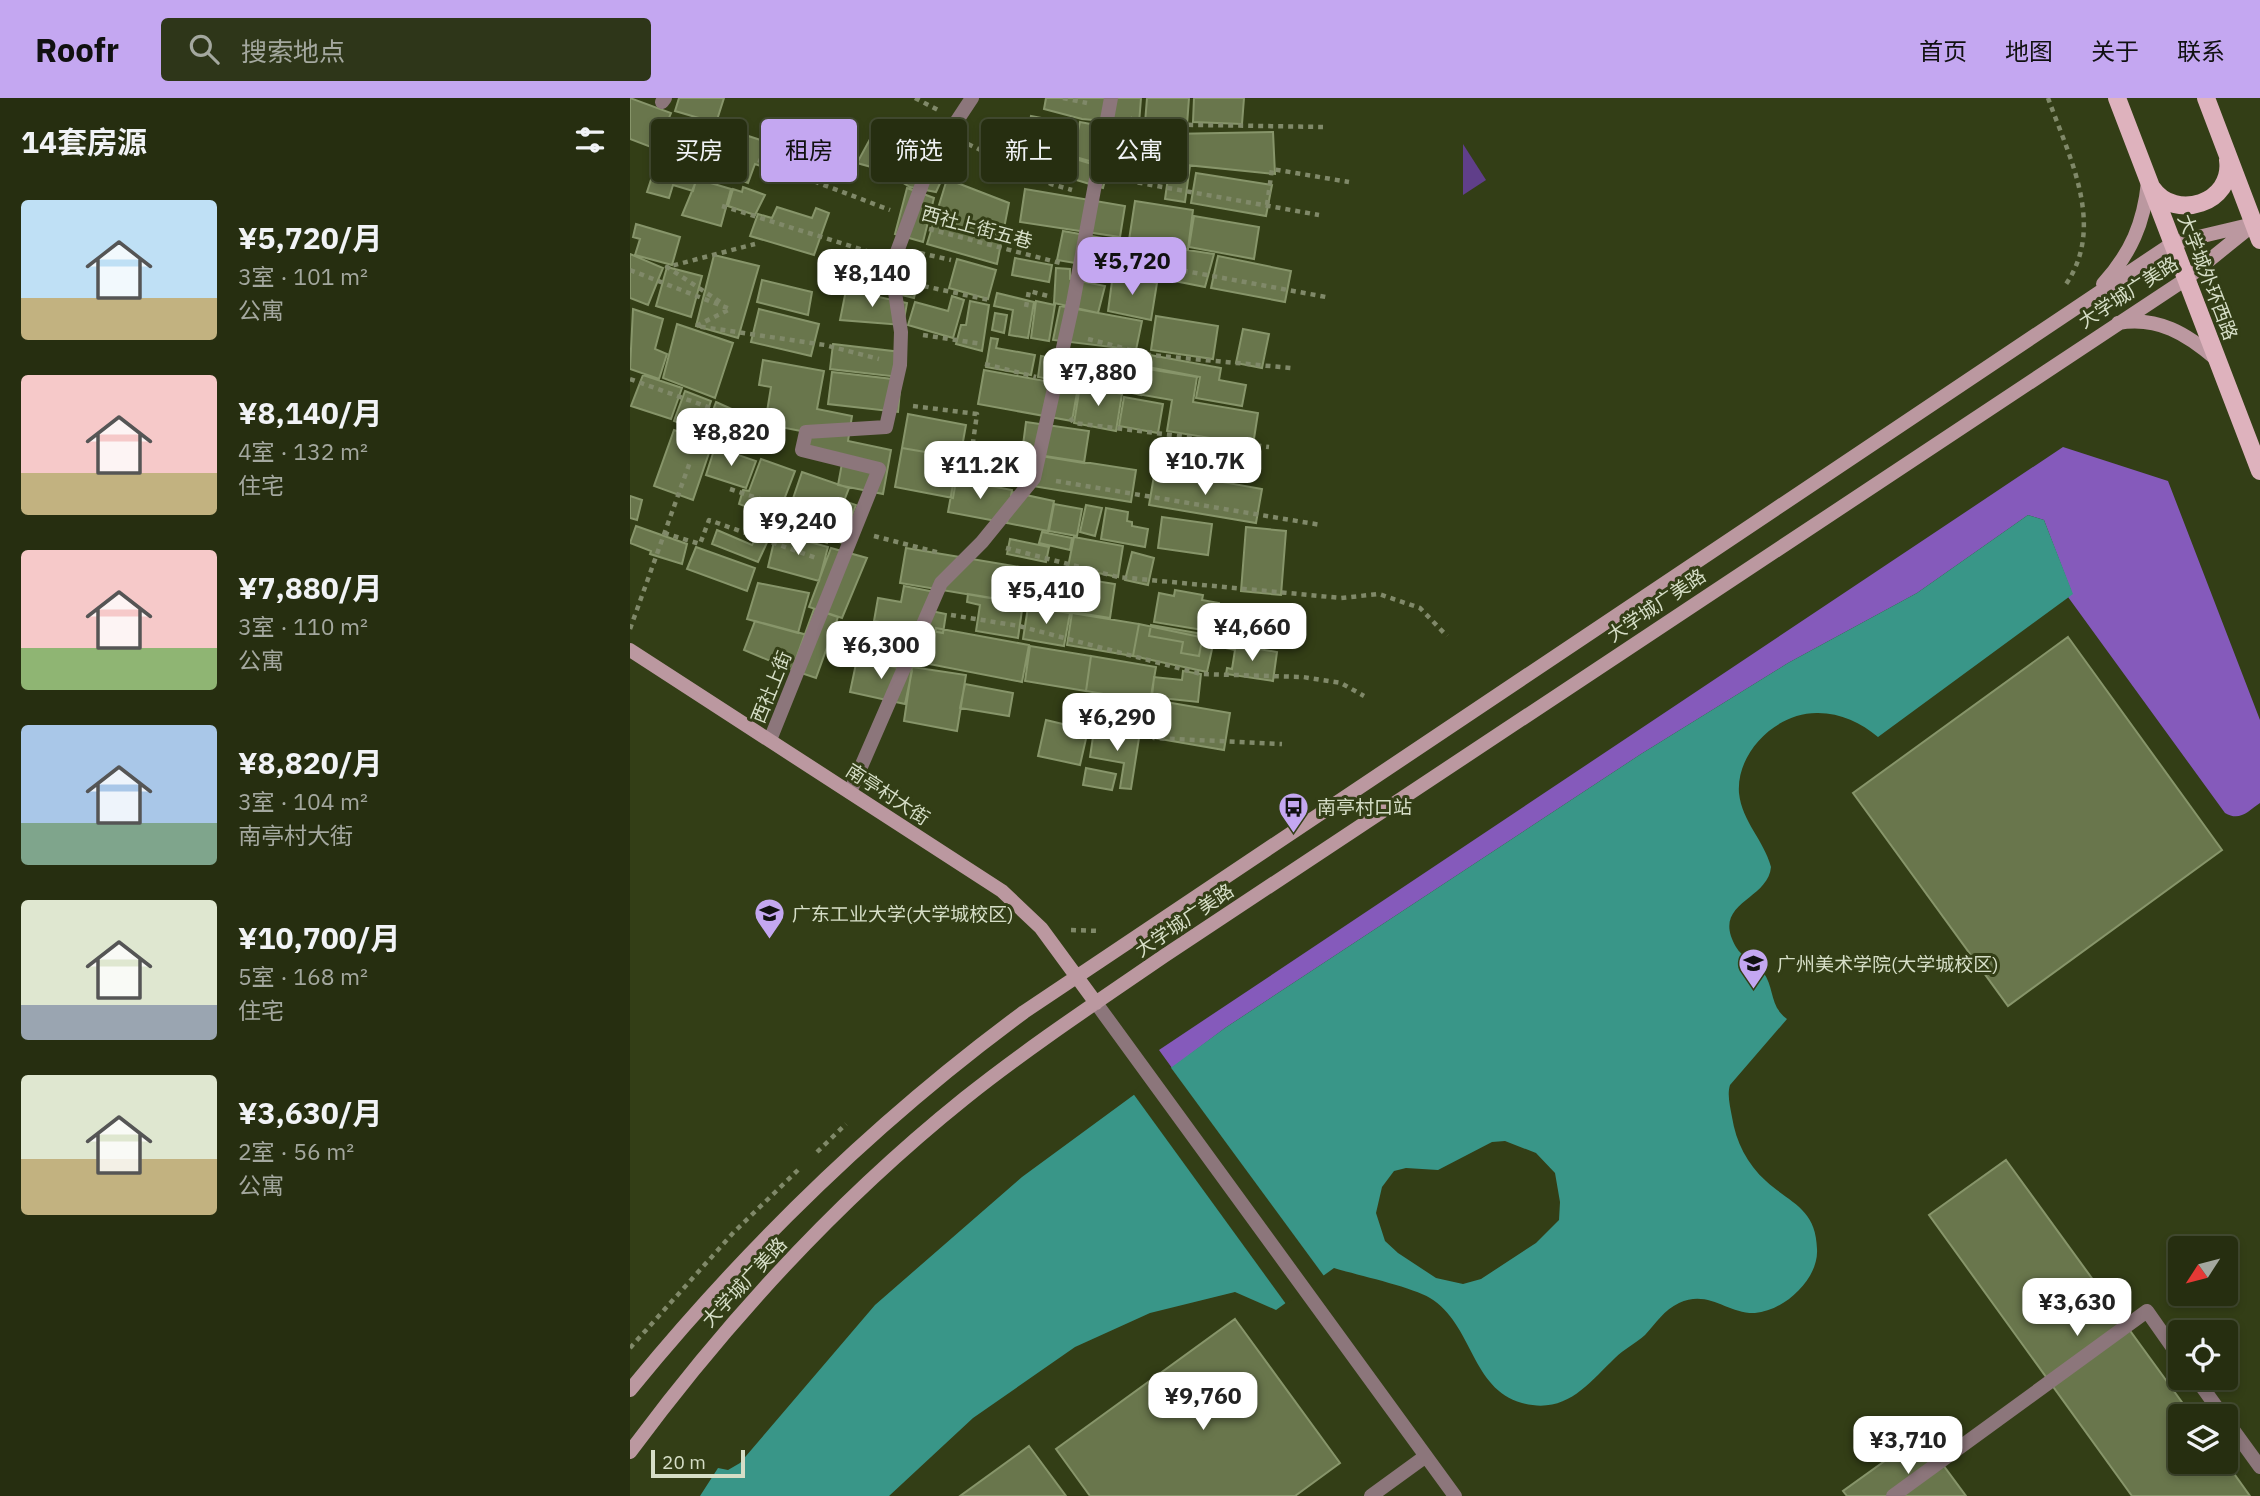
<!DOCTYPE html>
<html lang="zh">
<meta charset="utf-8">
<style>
:root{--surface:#262e10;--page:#2e3619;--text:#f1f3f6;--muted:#a4a89f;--line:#424a30;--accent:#c4a7f1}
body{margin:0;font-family:"IBM Plex Sans","Noto Sans SC",sans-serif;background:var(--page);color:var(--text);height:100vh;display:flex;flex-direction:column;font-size:26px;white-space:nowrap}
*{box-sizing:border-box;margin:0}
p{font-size:23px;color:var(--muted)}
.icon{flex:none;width:38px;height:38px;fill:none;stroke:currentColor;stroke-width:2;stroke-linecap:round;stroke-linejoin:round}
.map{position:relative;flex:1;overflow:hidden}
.side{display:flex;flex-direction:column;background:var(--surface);width:630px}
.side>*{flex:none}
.banner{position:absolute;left:21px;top:21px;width:665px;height:63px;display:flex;gap:14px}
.needle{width:46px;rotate:234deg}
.buttons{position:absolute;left:1538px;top:1138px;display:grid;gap:14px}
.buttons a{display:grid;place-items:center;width:70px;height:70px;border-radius:7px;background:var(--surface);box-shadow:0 4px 10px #0003,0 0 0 2px var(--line);font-size:35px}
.scale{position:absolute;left:21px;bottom:18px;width:94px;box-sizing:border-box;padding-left:7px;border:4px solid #d6dec7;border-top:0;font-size:19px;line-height:24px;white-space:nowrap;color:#d6dec7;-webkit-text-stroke:5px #333e16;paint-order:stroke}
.price{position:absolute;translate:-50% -60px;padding:0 16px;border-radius:14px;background:#fff;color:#222;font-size:23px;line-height:46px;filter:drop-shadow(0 2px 4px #0008)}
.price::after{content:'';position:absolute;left:50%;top:42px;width:21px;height:16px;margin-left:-10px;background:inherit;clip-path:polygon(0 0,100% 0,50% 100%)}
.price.active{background:var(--accent);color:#111}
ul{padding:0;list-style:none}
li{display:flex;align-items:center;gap:21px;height:175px;padding:0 21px}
li span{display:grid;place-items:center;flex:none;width:196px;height:140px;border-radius:7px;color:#555}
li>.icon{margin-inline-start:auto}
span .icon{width:84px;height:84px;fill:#fffc;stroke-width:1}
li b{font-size:30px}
h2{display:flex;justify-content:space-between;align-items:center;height:84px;padding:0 21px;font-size:30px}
.chip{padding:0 24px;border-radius:7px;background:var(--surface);box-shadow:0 4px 10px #0003,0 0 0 2px var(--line);font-size:24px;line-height:63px}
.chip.active{background:var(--accent);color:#111}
header{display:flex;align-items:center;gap:42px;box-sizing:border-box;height:98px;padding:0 35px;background:var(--accent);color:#111}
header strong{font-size:33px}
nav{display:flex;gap:38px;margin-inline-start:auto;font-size:24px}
.search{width:490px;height:63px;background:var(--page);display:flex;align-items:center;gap:18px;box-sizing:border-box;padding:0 24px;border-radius:7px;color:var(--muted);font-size:26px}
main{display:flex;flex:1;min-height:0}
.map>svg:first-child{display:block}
.green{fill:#603f8a}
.forest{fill:#855abb}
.water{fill:#399688;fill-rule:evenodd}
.pier{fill:#333e16}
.building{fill:#69764c;stroke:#87956a;stroke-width:2}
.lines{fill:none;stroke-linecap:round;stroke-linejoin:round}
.path{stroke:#808969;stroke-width:4.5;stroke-dasharray:5 5;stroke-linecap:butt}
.lane{stroke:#8c767b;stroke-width:14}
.secondary{stroke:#bb98a0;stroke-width:14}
.primary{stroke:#deb2bd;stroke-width:18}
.labels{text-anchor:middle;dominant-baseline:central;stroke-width:6;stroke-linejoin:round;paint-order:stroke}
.street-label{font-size:19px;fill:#d6dec7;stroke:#333e16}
.poi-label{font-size:19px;fill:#d6dec7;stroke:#333e16;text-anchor:start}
</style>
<header>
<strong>Roofr</strong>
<div class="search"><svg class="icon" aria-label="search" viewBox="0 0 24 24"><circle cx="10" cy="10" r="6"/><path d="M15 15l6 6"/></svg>搜索地点</div>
<nav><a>首页</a><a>地图</a><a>关于</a><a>联系</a></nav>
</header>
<main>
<section class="side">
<h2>14套房源<svg class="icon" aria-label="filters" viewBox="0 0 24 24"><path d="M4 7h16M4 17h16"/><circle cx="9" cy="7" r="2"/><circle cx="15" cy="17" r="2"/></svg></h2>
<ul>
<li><span style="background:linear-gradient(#bfe0f5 70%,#c2b280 0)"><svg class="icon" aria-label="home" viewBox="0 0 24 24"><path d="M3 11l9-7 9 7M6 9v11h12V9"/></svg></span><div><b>¥5,720/月</b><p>3室 · 101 m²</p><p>公寓</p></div></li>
<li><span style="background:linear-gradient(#f6c9c9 70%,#c2b280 0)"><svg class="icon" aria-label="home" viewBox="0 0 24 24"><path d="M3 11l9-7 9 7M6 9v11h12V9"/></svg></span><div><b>¥8,140/月</b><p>4室 · 132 m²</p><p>住宅</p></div></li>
<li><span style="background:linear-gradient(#f6c9c9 70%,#8fb573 0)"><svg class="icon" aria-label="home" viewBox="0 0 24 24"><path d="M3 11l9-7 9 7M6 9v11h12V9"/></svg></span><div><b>¥7,880/月</b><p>3室 · 110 m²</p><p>公寓</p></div></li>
<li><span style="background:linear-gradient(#a9c7e8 70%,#7fa58c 0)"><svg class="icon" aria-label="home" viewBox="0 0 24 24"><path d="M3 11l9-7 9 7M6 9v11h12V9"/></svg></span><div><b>¥8,820/月</b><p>3室 · 104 m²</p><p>南亭村大街</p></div></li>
<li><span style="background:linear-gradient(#dfe7d0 75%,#9aa5b1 0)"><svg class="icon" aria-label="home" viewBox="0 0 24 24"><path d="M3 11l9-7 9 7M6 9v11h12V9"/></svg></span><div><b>¥10,700/月</b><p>5室 · 168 m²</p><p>住宅</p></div></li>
<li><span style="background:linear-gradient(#dfe7d0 60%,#c2b280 0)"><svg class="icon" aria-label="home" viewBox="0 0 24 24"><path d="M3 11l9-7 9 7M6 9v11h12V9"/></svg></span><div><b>¥3,630/月</b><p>2室 · 56 m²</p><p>公寓</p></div></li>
</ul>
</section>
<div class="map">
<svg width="1630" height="1398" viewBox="0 0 1630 1398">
<rect width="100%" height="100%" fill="#333e16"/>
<path class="green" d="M833 46 856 82 833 97Z"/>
<path class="forest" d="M1433 349 1538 383 1630 622V705C1618 713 1610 724 1595 715L1438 499 1442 495 1414 422 1398 417 1287 495 1158 565 1011 656 595 930 542 970 529 952Z"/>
<path class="water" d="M1398 417 1414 422 1443 496 1248 639C1231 625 1211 615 1188 615 1148 614 1106 653 1109 695 1112 724 1134 742 1141 769 1138 803 1080 804 1106 849 1112 860 1126 863 1133 874 1145 890 1139 908 1157 921L1100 987C1097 997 1100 1008 1102 1019 1106 1044 1117 1066 1136 1083 1161 1106 1186 1110 1187 1151 1189 1181 1154 1213 1125 1215 1097 1216 1079 1191 1049 1205 1034 1212 1026 1225 1015 1237 1006 1245 994 1251 985 1260 958 1286 936 1317 892 1305 841 1291 843 1226 800 1200 782 1189 727 1177 704 1170L646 1212 605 1194 520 1215 445 1249 343 1320 259 1398H70L88 1370 98 1372 110 1365 245 1207 392 1079 595 930 1011 656 1158 565 1287 495ZM875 1043 906 1055 925 1075 930 1104 929 1122 906 1145 851 1181 833 1186 806 1180 768 1155 755 1143 746 1115 752 1089 764 1073 776 1070 808 1072 862 1044Z"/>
<path class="pier" d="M539 967 694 1178 656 1206 502 994Z"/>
<path class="building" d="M0 0 41 15 39 20 63 31 53 57 23 44 21 49 0 41Z
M49 0H94L86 25 45 13Z
M416 0H511L509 26 452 21 414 11Z
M517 0H559L557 27 515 25Z
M564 0H614L612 26 563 24Z
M401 18 443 26 436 58 478 71 473 90 433 78 431 82 406 76 412 53 395 49Z
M450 24 487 31 477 68 442 58Z
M74 26 94 34 80 71 60 63Z
M103 33 158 51 150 75 125 66 118 85 90 75Z
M643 34 645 76 537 65 540 36Z
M240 41 313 79 306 94 280 89 252 72 227 65Z
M28 60 69 72 63 93 43 87 39 100 17 94Z
M540 66 560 68 555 104 535 101Z
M566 75 642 87 636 118 561 105Z
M67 81 101 91 91 128 52 117Z
M317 81 379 105 367 166 297 146Z
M113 89 135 97 125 117 98 108 103 91 112 94Z
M277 90 304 100 293 144 265 136Z
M395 91 495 108 490 139 390 124Z
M505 103 563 112 558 151 499 142Z
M147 109 182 120 186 110 199 115 184 157 120 138 128 116 142 120Z
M564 118 629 129 624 161 559 149Z
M6 126 50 139 42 167 5 157 10 141 3 139Z
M433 133 523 149 517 177 427 162Z
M531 148 584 156 575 189 524 179Z
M0 156 33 170 18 207 0 200Z
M84 157 129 168 108 240 66 228Z
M588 158 661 173 655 204 581 190Z
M385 160 422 167 419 184 382 177Z
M327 161 366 172 358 201 319 190Z
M266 163 291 169 284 200 235 188 240 165 264 171Z
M37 169 72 178 61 219 26 208Z
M426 170 440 171V181L475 188 468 215 424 205Z
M483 176 527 185 521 222 478 213Z
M132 182 182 194 178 217 127 204Z
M216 192 277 205 273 227 210 222Z
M367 195 404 204 398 240 379 237 383 212 364 208Z
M322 198 334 202 323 240 278 227 285 204 318 213Z
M340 203 359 207 352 253 326 246 331 227H336Z
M406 203 425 207 419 243 401 240Z
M430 208 512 223 506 252 423 242Z
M3 211 33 221 25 251 37 256 29 281 0 271Z
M129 211 189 226 181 258 121 244Z
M365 215 377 217 374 235 362 232Z
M526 218 588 228 583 261 521 252Z
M47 226 103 245 85 300 33 280Z
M613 231 639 236 632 270 606 265Z
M361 240 368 241 366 250 405 257 401 277 356 269Z
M203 246 271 254 269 279 200 271Z
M447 252 466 256V261L491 265 486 292 452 285 453 280 443 278Z
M520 257 591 270 589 282 616 287 612 308 566 300 570 279 518 269Z
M411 258 440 263 436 284 408 279Z
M496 258 519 263 511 297 489 292Z
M133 262 194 273 187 311 222 318 218 343 261 352 253 396 208 387 213 360 172 352 176 334 135 326 141 289 129 287Z
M518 271 567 279 563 304 628 315 623 347 537 333 542 302 513 297Z
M354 272 448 289 442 323 348 306Z
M202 274 271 282 268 314 198 306Z
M13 277 52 290 41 321 1 308Z
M450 288 492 296 486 333 444 325Z
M55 293 81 303 70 333 44 323Z
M494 299 533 306 528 335 489 328Z
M86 304 115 317 101 344 75 334Z
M278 316 336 327 330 360 272 350Z
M396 324 459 333 454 365 392 355Z
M44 332 82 346 63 402 24 388Z
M85 349 126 363 116 390 76 377Z
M272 350 330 360 323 400 265 389Z
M389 354 506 372 501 404 384 385Z
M131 361 165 373 147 420 109 406 113 392 119 393Z
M525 372 632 391 626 425 519 407Z
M172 374 219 390 214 403 226 407 212 445 198 440 197 445 153 430Z
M324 381 382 392 377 425 318 414Z
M382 394 424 403 418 433 377 425Z
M0 398 12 402 7 422 0 420Z
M424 406 452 411 447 438 419 433Z
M456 407 472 410 465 438 450 434Z
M476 410 498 414 497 423 502 424V428L518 431 515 449 471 441Z
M532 419 582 426 578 457 528 450Z
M6 428 57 446 52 466 20 456 21 453 0 445Z
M616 429 656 433 651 497 611 493Z
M87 432 122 447 129 434 140 438 128 464 82 446Z
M412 434 442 440 440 452 409 445Z
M146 435 198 449 189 483 138 469Z
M444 439 493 448 488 479 438 469Z
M380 441 419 449 416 464 377 456Z
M66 449 125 470 117 493 57 471Z
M201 450 237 460 212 520 179 509Z
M276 450 420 474 414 509 270 485Z
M502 454 524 460 518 487 495 482Z
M422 476 485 486 480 520 418 510Z
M128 485 179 495 168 535 117 521Z
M274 488 305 494 301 513 316 516 313 535 244 523 248 500 271 504Z
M545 492 573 497 572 502 589 505 585 534 524 524 529 495 544 498Z
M338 496 393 505 388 540 346 533 350 507 337 504Z
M398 509 440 515 434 548 393 541Z
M184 511 208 519 186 580 162 572Z
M442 515 509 526 503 558 437 547Z
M125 523 181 538 162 572 114 552Z
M509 526 584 542 577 574 503 558Z
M521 527 573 536 569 558 551 555 553 544 519 538Z
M306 530 399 547 392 584 299 566Z
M1438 539 1592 752 1378 908 1223 695Z
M592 545 647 554 643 583 596 576 597 570 602 571 605 552 591 549Z
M400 548 461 558 456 593 395 583Z
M461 558 526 569 520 604 456 593Z
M227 561 282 573 275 606 220 594Z
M282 569 336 577 327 633 274 623Z
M553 573 571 576 568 604 522 599 524 579 552 582Z
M335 586 383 595 379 618 330 610Z
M530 603 600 615 594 652 524 640Z
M416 622 458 632 450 667 408 658Z
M464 632 509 640 501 691 490 690 494 665 460 659Z
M456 670 486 676 482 692 453 687Z
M1376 1062 1562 1318H1550V1363H1595L1620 1398H1502L1299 1117Z
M605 1221 710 1365 665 1398H460L426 1351Z
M1291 1337 1336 1398H1217L1213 1393Z
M399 1348 436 1398H330Z"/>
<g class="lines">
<path class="path" d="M285 0 308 12
M433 0 457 5
M1418 0C1440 61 1477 130 1434 189
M500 20 509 26 693 29
M338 46 421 86 442 92
M128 62 260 112
M488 81 689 117
M637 107 642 71 719 84
M92 108 243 155
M299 131 430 165
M290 155 321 162
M474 158 696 199
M0 172 100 211 66 228 195 247 249 261
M284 186 359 202
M90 204 37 169 125 146
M396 209 399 193 422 199
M293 237 352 246
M458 241 520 257 661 270
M355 266 406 279
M0 281 153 336
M283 308 347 316 342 351
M440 320 444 325 639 349
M426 383 691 427
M100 391 205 426
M34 435 70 446 79 422 189 461
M244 438 310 455
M376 450 488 479 711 500 749 496 790 510 817 538
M321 517 389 528 571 576 673 579 711 585 734 598
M0 531 60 364
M530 627 524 640 652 646
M441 832 471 833
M187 1054 216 1026
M0 1250 104 1134 168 1072"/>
<path class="lane" d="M32 4 35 0
M140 642 249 371 172 352 176 334 256 329 270 267 271 234 263 181 264 162 301 62 342 0
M220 694 311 485 352 444 404 380 443 205 481 0
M466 905 825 1398
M1565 1279 1593 1318
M1596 1322 1630 1369
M741 1398 796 1358
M1263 1398 1517 1213 1550 1260"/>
<path class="secondary" d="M1473 186C1501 155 1514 125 1518 84
M1488 225C1528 218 1557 236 1586 261
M0 552 372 793 411 830 466 905
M0 1292C116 1150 246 1023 394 914L1543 145 1619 127
M0 1354C97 1223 208 1102 335 1000 399 949 467 904 534 858L1556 181 1624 126"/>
<path class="primary" d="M1487 0 1630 373
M1576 0 1630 142
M1522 90C1545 124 1604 105 1598 62"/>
</g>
<defs>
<symbol id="bus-pin" viewBox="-11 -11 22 30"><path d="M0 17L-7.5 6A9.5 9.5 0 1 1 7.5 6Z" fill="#c4a7f1" stroke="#333e16"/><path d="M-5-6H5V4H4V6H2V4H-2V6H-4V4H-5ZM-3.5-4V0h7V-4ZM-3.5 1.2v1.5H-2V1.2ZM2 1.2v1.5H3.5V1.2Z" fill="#111"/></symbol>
<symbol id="university-pin" viewBox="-11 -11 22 30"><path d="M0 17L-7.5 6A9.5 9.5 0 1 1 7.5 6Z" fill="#c4a7f1" stroke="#333e16"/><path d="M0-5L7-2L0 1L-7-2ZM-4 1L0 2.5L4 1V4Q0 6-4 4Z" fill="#111"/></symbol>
</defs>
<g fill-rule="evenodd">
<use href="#bus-pin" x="646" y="692" width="35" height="47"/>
<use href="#university-pin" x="122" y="798" width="35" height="47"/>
<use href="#university-pin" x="1106" y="848" width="35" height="47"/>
</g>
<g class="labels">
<g class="street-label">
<text transform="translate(347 129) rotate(15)">西社上街五巷</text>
<text transform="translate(1578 179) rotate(69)">大学城外环西路</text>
<text transform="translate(1498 194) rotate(-33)">大学城广美路</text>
<text transform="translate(1026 507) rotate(-34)">大学城广美路</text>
<text transform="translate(141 589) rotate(-68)">西社上街</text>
<text transform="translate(258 696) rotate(33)">南亭村大街</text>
<text transform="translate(554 822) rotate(-34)">大学城广美路</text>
<text transform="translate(114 1184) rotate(-47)">大学城广美路</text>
</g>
<g class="poi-label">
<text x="687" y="709">南亭村口站</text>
<text x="162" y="816">广东工业大学(大学城校区)</text>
<text x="1147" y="866">广州美术学院(大学城校区)</text>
</g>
</g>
</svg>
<div class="buttons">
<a><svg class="needle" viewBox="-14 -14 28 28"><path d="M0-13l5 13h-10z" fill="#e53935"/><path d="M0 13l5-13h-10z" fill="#a4a89f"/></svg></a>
<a><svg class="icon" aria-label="locate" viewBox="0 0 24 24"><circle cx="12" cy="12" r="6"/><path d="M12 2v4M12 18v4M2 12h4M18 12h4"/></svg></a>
<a><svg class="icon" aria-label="layers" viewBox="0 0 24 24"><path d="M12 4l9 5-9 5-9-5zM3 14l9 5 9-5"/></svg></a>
</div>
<div class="scale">20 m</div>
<b class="price active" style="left:502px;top:199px">¥5,720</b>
<b class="price" style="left:242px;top:211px">¥8,140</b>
<b class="price" style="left:468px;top:310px">¥7,880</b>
<b class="price" style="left:101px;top:370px">¥8,820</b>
<b class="price" style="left:575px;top:399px">¥10.7K</b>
<b class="price" style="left:350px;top:403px">¥11.2K</b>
<b class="price" style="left:168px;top:459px">¥9,240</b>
<b class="price" style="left:416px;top:528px">¥5,410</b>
<b class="price" style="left:622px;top:565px">¥4,660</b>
<b class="price" style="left:251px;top:583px">¥6,300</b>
<b class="price" style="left:487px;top:655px">¥6,290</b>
<b class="price" style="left:1447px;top:1240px">¥3,630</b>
<b class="price" style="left:573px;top:1334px">¥9,760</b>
<b class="price" style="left:1278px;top:1378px">¥3,710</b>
<div class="banner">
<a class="chip">买房</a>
<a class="chip active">租房</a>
<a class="chip">筛选</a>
<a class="chip">新上</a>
<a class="chip">公寓</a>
</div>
</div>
</main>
